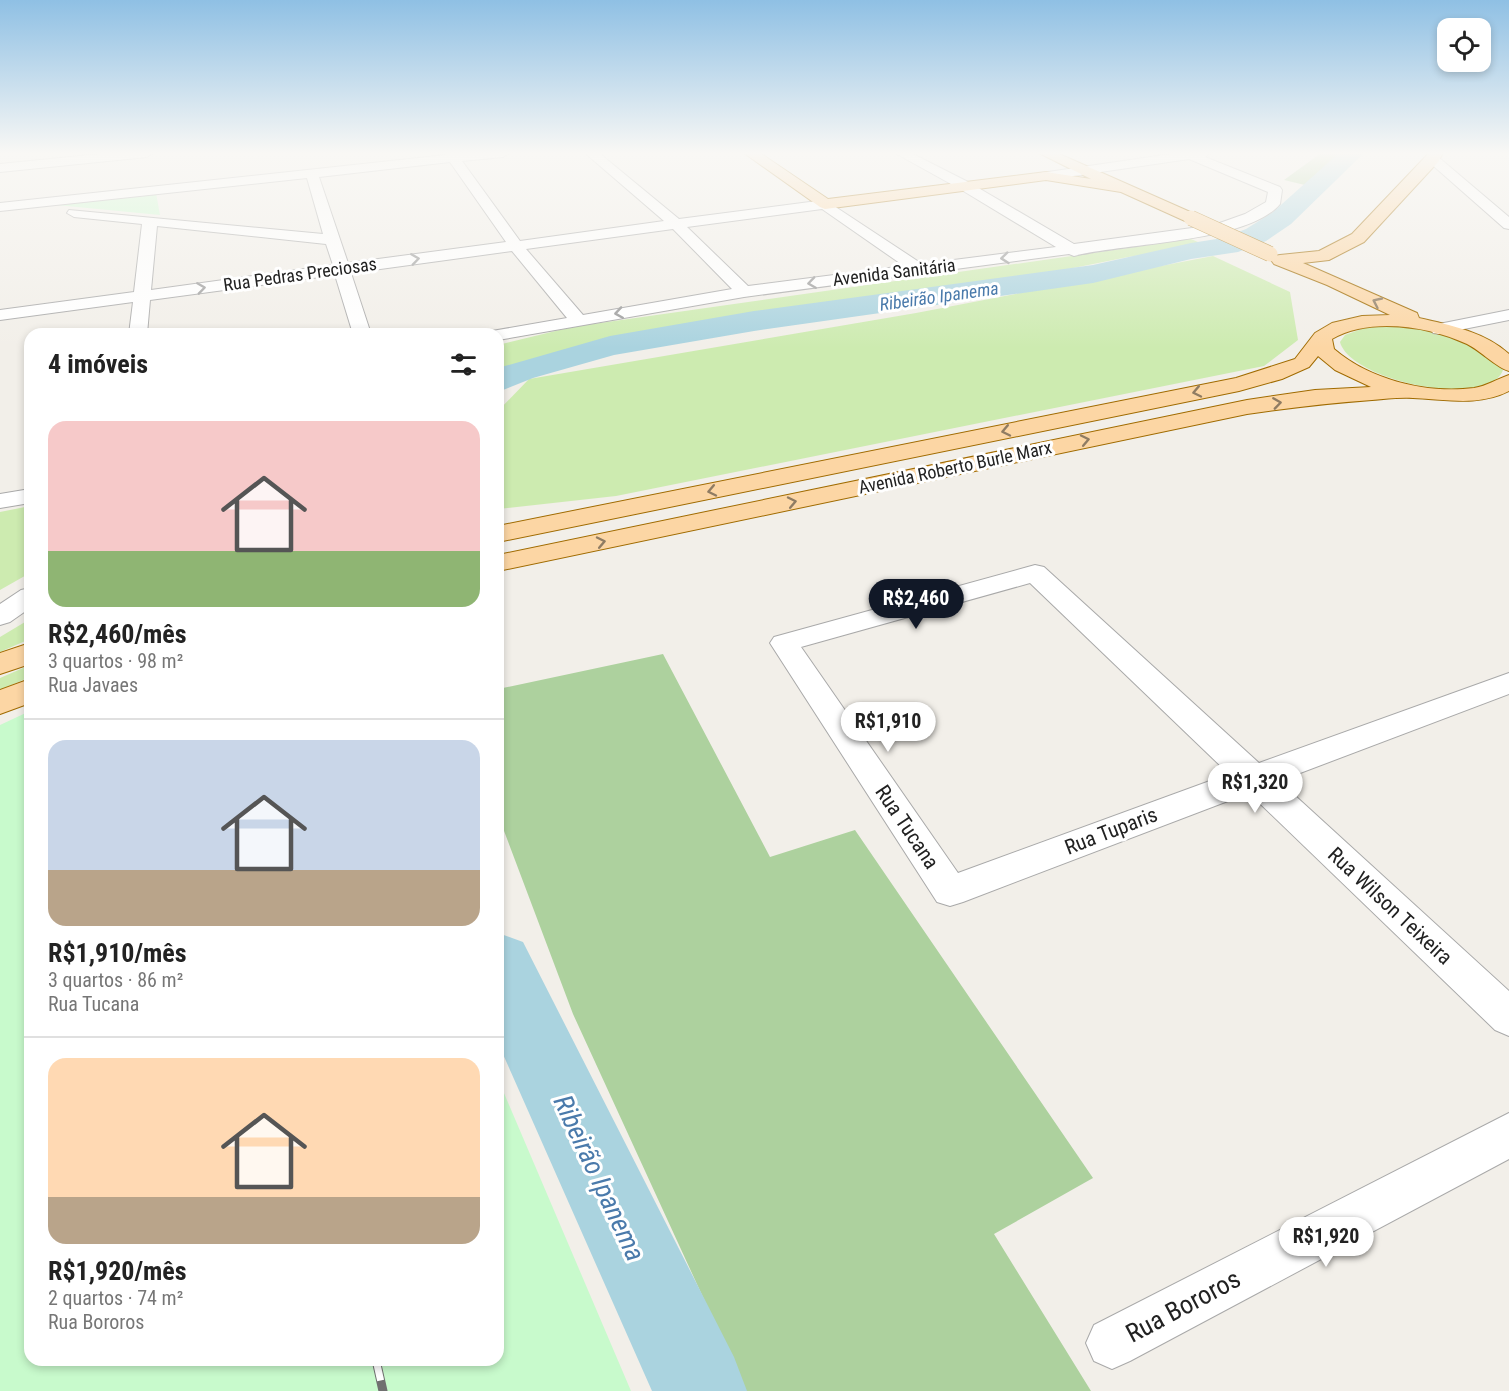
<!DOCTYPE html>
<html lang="pt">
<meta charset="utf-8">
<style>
:root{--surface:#fff;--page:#f6f6f6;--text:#222;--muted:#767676;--line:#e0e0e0;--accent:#111827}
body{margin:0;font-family:"Roboto Condensed",sans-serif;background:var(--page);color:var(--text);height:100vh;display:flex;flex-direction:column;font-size:22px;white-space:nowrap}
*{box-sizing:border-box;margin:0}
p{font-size:20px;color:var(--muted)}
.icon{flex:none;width:33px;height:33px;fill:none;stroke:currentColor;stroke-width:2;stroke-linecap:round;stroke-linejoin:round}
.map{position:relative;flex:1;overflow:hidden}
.drawer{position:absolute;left:24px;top:328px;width:480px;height:1038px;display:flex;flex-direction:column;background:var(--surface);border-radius:18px;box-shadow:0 3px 9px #0003}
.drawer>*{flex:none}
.buttons{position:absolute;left:1437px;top:18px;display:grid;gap:12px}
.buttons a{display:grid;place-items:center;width:54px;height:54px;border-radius:12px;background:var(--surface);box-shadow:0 3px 9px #0003;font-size:30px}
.price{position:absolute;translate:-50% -51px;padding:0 14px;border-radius:21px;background:#fff;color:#222;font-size:20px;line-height:39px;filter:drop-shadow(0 2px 3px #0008)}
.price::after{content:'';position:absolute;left:50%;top:36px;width:18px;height:14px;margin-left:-9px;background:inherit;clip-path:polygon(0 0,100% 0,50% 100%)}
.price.current{background:var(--accent);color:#fff}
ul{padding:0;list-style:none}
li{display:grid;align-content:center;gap:12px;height:318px;padding:0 24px}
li+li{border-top:2px solid var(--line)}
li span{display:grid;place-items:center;height:186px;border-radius:18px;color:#555}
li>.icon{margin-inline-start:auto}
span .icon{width:108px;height:108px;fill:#fffc;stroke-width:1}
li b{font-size:26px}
h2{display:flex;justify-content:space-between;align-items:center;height:72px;padding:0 24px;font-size:26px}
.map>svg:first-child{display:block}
.grass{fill:#cdebb0}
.forest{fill:#add19e}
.park{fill:#c8facc}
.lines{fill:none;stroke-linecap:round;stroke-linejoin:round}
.river{fill:#aad3df;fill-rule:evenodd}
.minor-casing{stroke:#a9a9a9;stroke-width:2}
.major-casing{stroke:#a06b00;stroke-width:2}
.minor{fill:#fff;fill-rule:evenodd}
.major{fill:#fcd6a4;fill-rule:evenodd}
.rail-casing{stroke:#707070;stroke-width:9}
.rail{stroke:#fff;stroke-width:7;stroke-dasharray:21;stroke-linecap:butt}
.major-bridge-casing{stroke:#a06b00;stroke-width:16;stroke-linecap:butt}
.major-bridge{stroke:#fcd6a4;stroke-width:15}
.oneway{stroke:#9c9c9c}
.oneway2{stroke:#8f7c63}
.labels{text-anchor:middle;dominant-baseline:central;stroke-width:6;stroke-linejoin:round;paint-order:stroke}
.far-street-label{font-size:18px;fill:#222;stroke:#fff}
.far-water-label{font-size:18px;font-style:italic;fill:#4a7aab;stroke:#fff}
.street-label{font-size:21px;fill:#222;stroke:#fff}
.near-street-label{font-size:26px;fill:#222;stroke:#fff}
.near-water-label{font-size:27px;font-style:italic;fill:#4a7aab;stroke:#fff}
</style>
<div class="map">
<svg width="1509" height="1391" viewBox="0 0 1509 1391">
<rect width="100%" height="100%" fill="#f2efe9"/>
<path class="grass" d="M1191 239 1205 245 1128 257 1008 281 934 288 676 327 631 336 498 375V345L572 327Z
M1213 256 1290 292 1298 340 1264 366 616 496 498 509V411L529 379 916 313Z
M1370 326C1411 325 1442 330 1479 350 1489 356 1498 359 1503 370 1489 410 1350 381 1340 342L1345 335Z
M30 506V573L0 590V512Z
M30 619V639L0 652V637Z
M30 665V677L0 690V678Z"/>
<path class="forest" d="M1321 153H1350L1305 185 1284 180Z
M663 654 770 857 855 830 1093 1178 994 1234 1091 1391H746L573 1014 498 815V689Z"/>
<path class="park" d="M156 193 160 215 46 204Z
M30 711V1360H498V1079L631 1391H0V725Z"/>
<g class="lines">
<path class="river" d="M1339 153H1364L1291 224 1266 241 1238 252 1191 259 1093 283 754 331 614 355 533 378 498 392V368L610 336 754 311 1093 265 1191 243 1223 238 1246 229 1273 212Z
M498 933 523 942 734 1357 747 1391H652L498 1043Z"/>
<defs>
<path id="minor" d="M110 153H153L147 157 0 172V164Z
M444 153H509L503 157 462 161 520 241 664 221 585 153H599L679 219 825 200 922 264 1056 247 960 189 895 153H911L970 183 1074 244 1214 225 1245 214 1266 202 1268 192 1189 159 1046 180 1041 179 1039 176 1041 173 1178 153H1210L1205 157 1280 187 1282 190 1280 204C1248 243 1123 243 1074 256L1069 254 744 297 498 340V334H489L492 331 567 318 512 251 351 273 371 334H353L335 275 150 300 147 334H129L133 302 0 320V310L134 292 142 224 74 217 67 213 69 210 323 234 307 178 0 211V203L446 155ZM450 162 506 242 348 263 319 177ZM822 209 904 266 748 286 687 227ZM157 226 326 244 333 265 151 290ZM673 229 732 289 583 315 526 249Z
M1433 155 1437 156 1509 217V229L1504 228 1429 162 1427 159 1429 156Z
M1509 310V320L1439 334 1433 333 1430 329 1433 325 1439 324Z
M30 489V503L0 508V494Z
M1035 565 1044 567 1259 763 1509 673V694L1279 781 1509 991V1036L1495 1030 1249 793 963 902 950 906 937 902 770 643 774 637ZM1030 583 1229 774 958 873 801 647Z
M30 588V608L10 622 0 625V604L21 590Z
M1509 1113V1159L1130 1361 1112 1369 1094 1361 1086 1343 1094 1325Z"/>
<path id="major" d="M744 153H760L828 199 1046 172 1091 179 1039 153H1057L1197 215 1199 218 1191 223 1185 221 1121 192 1046 180 825 209 820 207Z
M1429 153H1443L1438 162 1364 242 1329 260 1303 263 1417 313 1419 318C1450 325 1485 332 1509 354V371C1497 368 1481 351 1467 344 1428 326 1370 317 1332 339L1334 349C1370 380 1427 394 1474 388 1487 386 1497 379 1509 375V391C1478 407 1446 399 1413 398 1400 397 1385 399 1372 400 1330 403 1289 408 1247 414L498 571V555L1247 400 1315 390 1371 387 1335 370 1318 356 1309 367 1282 379 1239 391 498 542V526L1236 378 1295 359 1315 333 1332 323 1362 316 1390 315 1327 285 1274 264 1271 260 1274 256 1280 255 1319 251 1352 234Z
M30 643V664L0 674V653Z
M30 679V703L0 714V690Z"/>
</defs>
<use href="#minor" class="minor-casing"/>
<use href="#major" class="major-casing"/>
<use href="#minor" class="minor"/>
<use href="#major" class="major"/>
<defs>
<path id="rail" d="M376 1360 383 1391"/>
</defs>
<use href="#rail" class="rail-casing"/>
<use href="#rail" class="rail"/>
<defs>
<path id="major-bridge" d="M1191 218 1270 254"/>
</defs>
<use href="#major-bridge" class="major-bridge-casing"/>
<use href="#major-bridge" class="major-bridge"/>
</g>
<defs><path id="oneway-chevron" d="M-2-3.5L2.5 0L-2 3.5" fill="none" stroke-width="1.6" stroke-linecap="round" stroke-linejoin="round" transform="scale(1.5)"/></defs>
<g class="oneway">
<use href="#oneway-chevron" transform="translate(1005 258) rotate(174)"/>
<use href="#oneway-chevron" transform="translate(415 259) rotate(-8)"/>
<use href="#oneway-chevron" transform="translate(812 283) rotate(172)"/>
<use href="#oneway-chevron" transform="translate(201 288) rotate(-8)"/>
<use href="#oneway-chevron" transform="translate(619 313) rotate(171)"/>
</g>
<g class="oneway2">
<use href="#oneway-chevron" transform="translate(1377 302) rotate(-155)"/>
<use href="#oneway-chevron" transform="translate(1197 392) rotate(168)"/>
<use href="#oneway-chevron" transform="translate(1277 403) rotate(-8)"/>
<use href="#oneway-chevron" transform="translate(1006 431) rotate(168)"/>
<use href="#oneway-chevron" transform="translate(1085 440) rotate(-12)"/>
<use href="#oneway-chevron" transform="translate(712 491) rotate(168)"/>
<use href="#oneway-chevron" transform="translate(792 502) rotate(-12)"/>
<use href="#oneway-chevron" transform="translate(601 542) rotate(-12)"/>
</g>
<linearGradient id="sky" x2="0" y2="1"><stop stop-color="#8fc0e4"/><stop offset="0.44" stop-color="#f9f8f5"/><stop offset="1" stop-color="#f9f8f5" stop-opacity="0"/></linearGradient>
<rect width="1509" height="348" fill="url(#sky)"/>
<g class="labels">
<g class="far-street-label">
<text transform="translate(894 272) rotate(-7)">Avenida Sanitária</text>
<text transform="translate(300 274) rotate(-8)">Rua Pedras Preciosas</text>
<text transform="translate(955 467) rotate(-12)">Avenida Roberto Burle Marx</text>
</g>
<g class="far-water-label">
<text transform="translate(939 296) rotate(-8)">Ribeirão Ipanema</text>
</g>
<g class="street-label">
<text transform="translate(907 827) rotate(56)">Rua Tucana</text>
<text transform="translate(1111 831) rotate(-21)">Rua Tuparis</text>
<text transform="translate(1390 906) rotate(43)">Rua Wilson Teixeira</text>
</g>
<g class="near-street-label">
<text transform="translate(1183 1306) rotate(-28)">Rua Bororos</text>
</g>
<g class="near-water-label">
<text transform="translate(599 1178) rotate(65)">Ribeirão Ipanema</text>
</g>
</g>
</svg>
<div class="buttons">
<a><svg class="icon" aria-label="locate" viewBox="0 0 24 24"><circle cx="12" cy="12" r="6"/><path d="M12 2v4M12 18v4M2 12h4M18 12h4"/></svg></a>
</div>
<b class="price current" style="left:916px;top:630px">R$2,460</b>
<b class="price" style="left:888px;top:753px">R$1,910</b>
<b class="price" style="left:1255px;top:814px">R$1,320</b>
<b class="price" style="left:1326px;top:1268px">R$1,920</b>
<section class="drawer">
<h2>4 imóveis<svg class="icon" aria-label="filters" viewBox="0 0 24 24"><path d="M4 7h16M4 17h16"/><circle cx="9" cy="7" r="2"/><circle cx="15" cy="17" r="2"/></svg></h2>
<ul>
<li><span style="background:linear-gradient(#f6c9c9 70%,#8fb573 0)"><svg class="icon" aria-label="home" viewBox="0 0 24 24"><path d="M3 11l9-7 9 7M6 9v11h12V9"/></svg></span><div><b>R$2,460/mês</b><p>3 quartos · 98 m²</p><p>Rua Javaes</p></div></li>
<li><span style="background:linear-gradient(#c9d6e8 70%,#b9a48a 0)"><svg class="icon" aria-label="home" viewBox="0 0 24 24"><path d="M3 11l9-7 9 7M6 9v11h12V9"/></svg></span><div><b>R$1,910/mês</b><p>3 quartos · 86 m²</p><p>Rua Tucana</p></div></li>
<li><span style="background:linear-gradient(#ffd9b3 75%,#b9a48a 0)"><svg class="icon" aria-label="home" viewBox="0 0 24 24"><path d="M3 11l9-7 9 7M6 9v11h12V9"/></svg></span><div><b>R$1,920/mês</b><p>2 quartos · 74 m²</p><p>Rua Bororos</p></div></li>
</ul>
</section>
</div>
